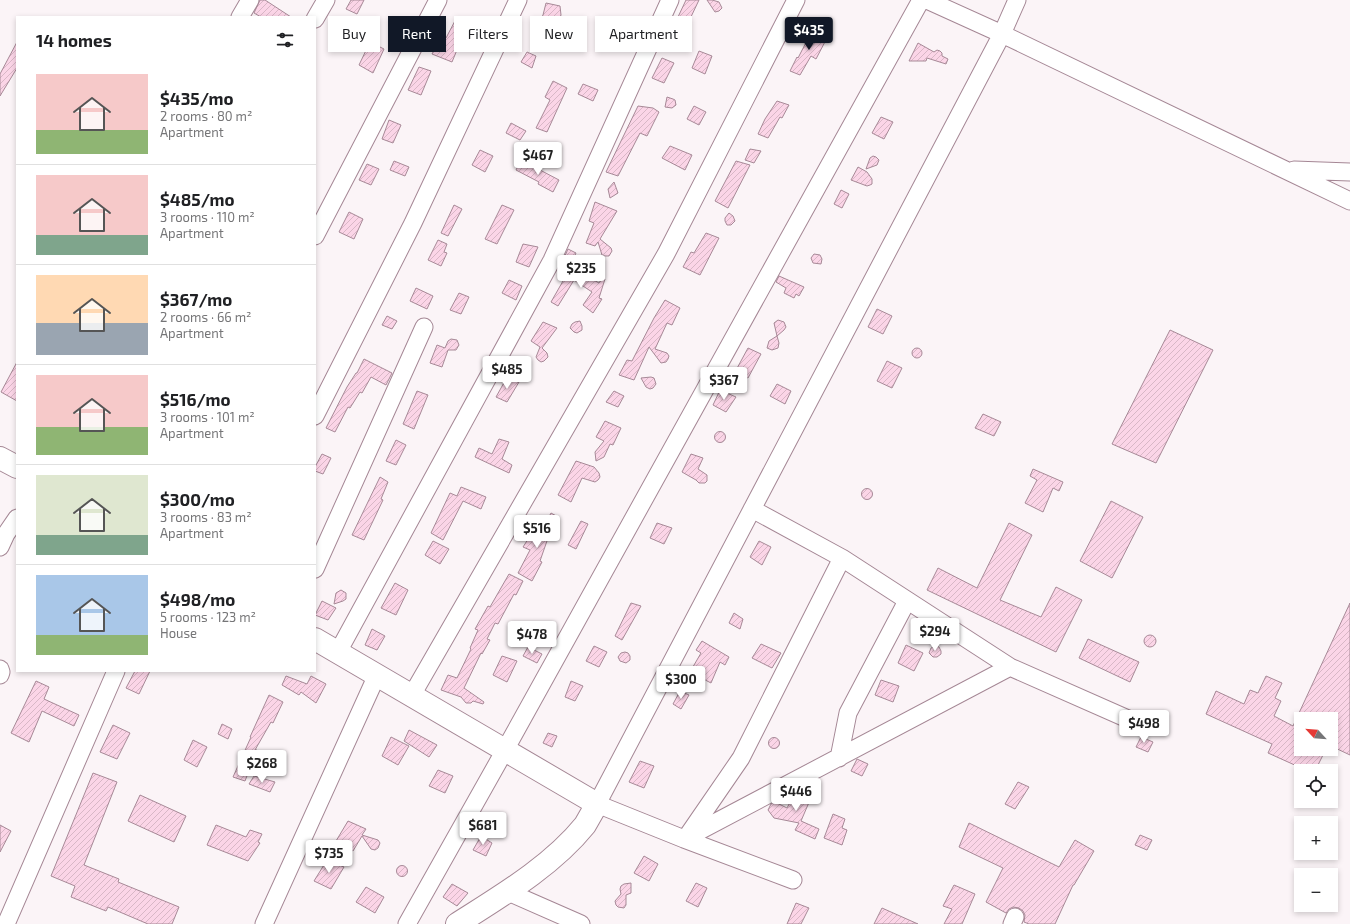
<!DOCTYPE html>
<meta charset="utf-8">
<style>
:root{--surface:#fff;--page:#f2f2f2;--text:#202124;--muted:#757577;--line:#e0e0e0;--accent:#111827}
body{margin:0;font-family:"Exo 2",sans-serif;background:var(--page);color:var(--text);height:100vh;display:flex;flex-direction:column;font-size:15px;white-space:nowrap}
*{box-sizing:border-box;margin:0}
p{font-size:13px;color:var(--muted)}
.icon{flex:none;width:22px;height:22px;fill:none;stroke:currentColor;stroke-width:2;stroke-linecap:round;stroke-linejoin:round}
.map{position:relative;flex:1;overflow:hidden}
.side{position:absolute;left:16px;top:16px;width:300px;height:656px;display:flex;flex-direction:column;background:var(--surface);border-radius:0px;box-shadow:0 2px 6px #0003}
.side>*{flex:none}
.banner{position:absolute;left:328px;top:16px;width:380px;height:36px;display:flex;gap:8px}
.needle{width:26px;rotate:296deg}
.buttons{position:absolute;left:1294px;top:712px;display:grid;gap:8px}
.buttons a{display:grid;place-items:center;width:44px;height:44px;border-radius:0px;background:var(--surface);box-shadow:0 2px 6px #0003;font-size:20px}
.price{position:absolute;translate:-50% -34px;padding:0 9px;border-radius:4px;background:#fff;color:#222;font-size:13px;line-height:26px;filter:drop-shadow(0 1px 2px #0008)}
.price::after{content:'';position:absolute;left:50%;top:24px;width:12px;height:9px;margin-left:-6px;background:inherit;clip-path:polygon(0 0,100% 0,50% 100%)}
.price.active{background:var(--accent);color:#fff}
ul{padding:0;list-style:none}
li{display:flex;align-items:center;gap:12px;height:100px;padding:0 20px}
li+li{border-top:1px solid var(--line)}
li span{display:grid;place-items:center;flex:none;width:112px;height:80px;border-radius:0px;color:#555}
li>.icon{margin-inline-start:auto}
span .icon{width:48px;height:48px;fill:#fffc;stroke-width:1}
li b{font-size:17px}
h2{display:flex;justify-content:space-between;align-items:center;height:48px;padding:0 20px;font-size:17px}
.tag{padding:0 14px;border-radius:0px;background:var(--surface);box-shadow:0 2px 6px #0003;font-size:14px;line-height:36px}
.tag.active{background:var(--accent);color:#fff}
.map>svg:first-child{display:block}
.building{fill:url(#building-hatch);stroke:#a78997}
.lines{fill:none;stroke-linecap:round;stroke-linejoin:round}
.minor-casing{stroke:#a58795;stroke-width:19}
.major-casing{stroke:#a58795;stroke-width:24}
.minor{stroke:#fff;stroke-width:17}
.major{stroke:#fff;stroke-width:22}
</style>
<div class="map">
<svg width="1350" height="924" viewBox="0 0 1350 924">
<defs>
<pattern id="building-hatch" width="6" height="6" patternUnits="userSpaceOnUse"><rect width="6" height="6" fill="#fbd5e7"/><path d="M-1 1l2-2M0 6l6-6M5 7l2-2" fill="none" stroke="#d8b7c6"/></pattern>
</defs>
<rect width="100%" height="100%" fill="#fbf4f7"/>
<path class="building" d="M260 0H265L291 17H261L254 13Z
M351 0H364L357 14 346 9Z
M686 0H699L689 21 678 17Z
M707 0H712L719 2 722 8 719 11 715 12Z
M546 3 560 6 561 15 557 26 551 24 545 36 534 33 543 15Z
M457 17 473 25 469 35 464 33 452 62 432 54 441 36 446 38Z
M813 29 828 36 816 59 811 56 800 75 790 71 797 57 798 58Z
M627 30 636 33 629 49 620 44Z
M17 42V68L0 96V74Z
M370 42 384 49 373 73 359 65Z
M918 43 934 52 937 50 940 51 942 53V56L948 59 946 64 927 58 926 61H909Z
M699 51 712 56 705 74 692 68Z
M527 52 536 56 532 68 521 62Z
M662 58 674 63 664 83 652 78Z
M419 67 431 71 421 95 408 90Z
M553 81 567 88 547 132 536 128 550 100 545 97Z
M583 84 598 90 593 101 578 94Z
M667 97 673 99 675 100 676 105 672 108 665 107Z
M777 101 789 105 782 118 780 117 768 138 758 134 765 119Z
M638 106 653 108 659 112 647 136 640 133 618 176 606 172Z
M694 106 706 112 699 125 687 119Z
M881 117 893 122 884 139 872 133Z
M389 120 401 125 393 143 382 139Z
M511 123 526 131 520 140 506 133Z
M670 146 692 155 685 170 662 158Z
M750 149 761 151 754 163 745 160Z
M480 150 493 156 485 172 472 165Z
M873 156 876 157 879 160 877 165 866 169 870 158Z
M521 160 559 180 553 192 538 184 539 182 516 170Z
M394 161 409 167 405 176 390 170Z
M736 161 750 165 728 208 715 201Z
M367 164 379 169 371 185 359 180Z
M858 167 867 172 872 179V184L870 185 867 186 851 180Z
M614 182 618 193 610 198 608 189Z
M841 190 849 194 842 208 834 204Z
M595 202 617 211 600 239 611 248 612 251 609 256H605L602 255 598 242 595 246 586 243 594 223 589 221Z
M454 205 462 209 448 236 441 233Z
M502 205 514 210 497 244 485 239Z
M349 212 363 219 354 239 339 232Z
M729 213 733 216 735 221 731 225H727L725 221V218Z
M706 233 719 238 700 275 683 267 691 252 694 253Z
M438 240 447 244 444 252 447 253 441 266 428 260Z
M523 244 538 247 529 267 516 262Z
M568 249 576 253 571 264 563 260Z
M814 254 820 255 822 259 821 264 813 263 811 258Z
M571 267 591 277 590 278 599 283 603 277 605 279 599 298 602 299 593 313 583 305 592 292 574 280 558 306 551 302Z
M779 276 804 287 799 296 796 294 794 298 784 293 786 288 776 282Z
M509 280 522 286 516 300 502 293Z
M416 288 433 296 427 309 410 301Z
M459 293 469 297 461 314 450 310Z
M665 300 680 308 672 325 667 323 655 349 667 353 669 356 668 359 666 362 661 363 649 347 634 380 619 375 627 360 632 361 654 318Z
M877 309 892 316 883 334 868 327Z
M387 316 397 321 392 329 382 325Z
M778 320 784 322 786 327 784 330 777 336 774 323Z
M580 321 582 326V330L577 333 574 332 570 328 572 324 575 322Z
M543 322 557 328 542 348 547 353 548 357 544 361 541 362 538 360 536 357 540 347 531 341Z
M1170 330 1213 350 1156 463 1112 444Z
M777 336 779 343 778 348 772 350 767 348 769 341Z
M451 339 457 340 459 345 456 350H448L442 367 430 363 437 345 445 348 448 341Z
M912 353a5 5 0 1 1 10 0a5 5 0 1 1-10 0Z
M748 348 761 354 748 378 735 372Z
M364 359 392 373 386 385 371 377 362 393 360 392 350 408 348 407 335 432 326 428 347 387 356 373H357Z
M887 361 902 368 892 388 877 381Z
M17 362V401L1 392Z
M651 377 654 378 656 384 653 388 650 389 646 387 641 378Z
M506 379 519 382 507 402 496 397Z
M777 384 791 391 785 404 770 396Z
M720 390 736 397 726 412 713 405Z
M417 391 428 395 414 429 403 424Z
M614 391 624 396 618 407 606 402Z
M983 414 1001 422 994 436 975 428Z
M605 421 621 428 613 445 610 444 604 457 596 461 595 452 604 441 596 437Z
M714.5 437a5.5 5.5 0 1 1 11 0a5.5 5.5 0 1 1-11 0Z
M499 439 509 442 502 459 512 465 509 473 475 457 479 448 492 454Z
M396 440 406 445 396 465 386 461Z
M322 454 331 458 323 474 315 471V467Z
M691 454 703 458 698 469 707 475V481L705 483H699L696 480 682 472Z
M576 461 594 467 599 473 600 477 598 480 595 482 582 478 571 502 558 495Z
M1033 469 1063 482 1059 491 1053 488 1043 512 1025 503 1037 480 1030 476Z
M380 477 388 482 381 499 383 500 364 540 352 535Z
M461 487 486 497 481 509 463 501 443 540 431 533 450 493 457 496Z
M861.5 494a5.5 5.5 0 1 1 11 0a5.5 5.5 0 1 1-11 0Z
M1111 501 1143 517 1112 578 1080 561Z
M551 513 558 517 548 538 540 561 542 562 532 581 518 573 530 550 523 547 532 533 539 536Z
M581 521 588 524 576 549 568 545Z
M657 523 672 528 664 544 650 538Z
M1009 523 1032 535 1000 600 1041 617 1056 587 1082 600 1056 652 927 590 938 568 977 588Z
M433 541 449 549 440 564 425 555Z
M759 541 771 547 762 565 750 557Z
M509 574 523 581 516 595 514 594 498 624 495 623 487 639 490 640 482 654 481 653 464 688 484 702 483 704 473 701 471 703H466L461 697 441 690 448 675 457 678 471 649 470 648 478 630 475 629 488 606 490 607Z
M395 583 408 590 396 615 381 608Z
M341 590 346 593V599L343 601 334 604 336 593Z
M322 601 336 608 328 620 315 615Z
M631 603 641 606 622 640 615 636Z
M1350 603V755L1331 746V719H1301V749H1326L1315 771H1308L1268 753 1272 744 1206 714 1216 691 1244 704 1250 690 1258 693 1266 676 1282 683 1275 698 1281 701 1274 716 1293 726Z
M734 613 743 619 740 629 729 623Z
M372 629 385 636 377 650 365 645Z
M1144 641a6 6 0 1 1 12 0a6 6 0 1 1-12 0Z
M1088 639 1139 662 1130 682 1079 658Z
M702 641 729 657 725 665 720 662 711 683 690 672 701 653 696 650Z
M761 644 781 653 772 668 752 658Z
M906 645 923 653 914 671 898 663Z
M594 646 607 652 599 667 586 661Z
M936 646 939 647 941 651V654L937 657H933L929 653 931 648Z
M528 647 542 654 537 663 523 656Z
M625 652 628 653 630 656V660L626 663 620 661 618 657 621 653Z
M502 656 517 661 507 682 493 675Z
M135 671H150L139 694 126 688Z
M286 676 307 684 311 676 326 684 316 703 301 692 299 695 282 685Z
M881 680 899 686 893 702 875 695Z
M36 681 49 687 44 699 79 715 74 726 42 711 29 742 11 733Z
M571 681 583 686 575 701 565 697Z
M680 691 689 695 681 709 673 704Z
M269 695 283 702 273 723 271 722 255 750H257L245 781 233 777 251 737H250Z
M222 724 232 729 228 739 218 734Z
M113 725 130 733 117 759 100 752Z
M409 730 437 745 429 757 404 741Z
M548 733 557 736 552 747 543 743Z
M391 737 409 746 398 765 382 756Z
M1141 737 1153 742 1148 752 1136 747Z
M768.5 743a5.5 5.5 0 1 1 11 0a5.5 5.5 0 1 1-11 0Z
M193 740 207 747 197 767 184 760Z
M857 759 868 764 862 776 851 771Z
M640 761 654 766 644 788 629 782Z
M438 770 453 776 445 793 429 786Z
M93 773 117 782 84 865 119 879 118 882 179 907 172 924H148L108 907 106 911 71 897 75 886 51 876Z
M254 776 275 782 270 792 249 784Z
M1018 782 1029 787 1015 809 1005 804Z
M802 788 813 793 801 821 819 829 815 839 795 830 799 823 774 818 768 810 771 804 775 802 787 808 796 791Z
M140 795 186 816 174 842 128 821Z
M833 814 845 819 842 828 847 830 842 845 824 838Z
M348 821 366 829 362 835 378 840 380 843 378 848 375 850 371 849 362 836 353 851 336 841Z
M969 823 1059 867 1075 840 1094 851 1074 885H1073L1055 924H1029L1024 922 1025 915 1023 911 1019 908 1013 907 1009 909 1006 913 986 902 1003 868 959 847Z
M0 825 11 831 0 852Z
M216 825 246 837 250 830 262 834 258 842 260 843 248 861 207 845Z
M1140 835 1152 840 1147 850 1135 845Z
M481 836 492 843 486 856 473 850Z
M644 856 658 864 649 881 634 873Z
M327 860 344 867 331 889 314 881Z
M396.5 871a5.5 5.5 0 1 1 11 0a5.5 5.5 0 1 1-11 0Z
M631 883V893L626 895V905L624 908 618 907 616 905 615 901 621 894 620 889 621 886 624 884Z
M696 883 707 888 698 907 686 901Z
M452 884 468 893 457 906 443 897Z
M954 885 975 894 962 924H944L952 909 943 906Z
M366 887 384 897 375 913 356 902Z
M796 903 809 908 801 924H787Z
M882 908 918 924H874Z"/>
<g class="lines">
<defs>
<path id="minor" d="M1017 0 1002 34 1350 201
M240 17 250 0
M315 19 326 0
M1294 170 1350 172
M315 236 438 0
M315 416 413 223 518 0
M752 509 842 558 1010 667 1137 723
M0 547 6 534 17 518
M315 569 424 327
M338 652 552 260 670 0
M0 669 1 672 0 675
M412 695 666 254 796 0
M839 758 848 713 907 601
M686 838 741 758 842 558
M684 839 1010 667
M793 880 684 839 597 804 1002 34 927 0
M508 892 581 924
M6 924 116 671
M264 924 377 675
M407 924 505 750 921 0
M1012 924 1015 917"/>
<path id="major" d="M0 458 17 467
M315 639 597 804C593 811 589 818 585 825 552 866 501 896 457 924"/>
</defs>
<use href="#minor" class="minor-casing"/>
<use href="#major" class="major-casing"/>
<use href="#minor" class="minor"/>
<use href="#major" class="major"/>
</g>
</svg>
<div class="buttons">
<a><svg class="needle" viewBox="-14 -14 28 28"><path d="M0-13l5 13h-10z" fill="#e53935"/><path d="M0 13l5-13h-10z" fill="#757577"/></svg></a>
<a><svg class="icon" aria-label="locate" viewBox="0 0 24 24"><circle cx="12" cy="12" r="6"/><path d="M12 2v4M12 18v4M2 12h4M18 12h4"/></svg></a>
<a>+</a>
<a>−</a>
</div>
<b class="price active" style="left:809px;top:51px">$435</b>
<b class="price" style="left:538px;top:176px">$467</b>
<b class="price" style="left:581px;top:289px">$235</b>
<b class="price" style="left:507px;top:390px">$485</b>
<b class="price" style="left:724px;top:401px">$367</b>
<b class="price" style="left:537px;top:549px">$516</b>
<b class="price" style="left:935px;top:652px">$294</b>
<b class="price" style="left:532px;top:655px">$478</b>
<b class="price" style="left:681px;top:700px">$300</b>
<b class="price" style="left:1144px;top:744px">$498</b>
<b class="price" style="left:262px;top:784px">$268</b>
<b class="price" style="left:796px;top:812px">$446</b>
<b class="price" style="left:483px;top:846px">$681</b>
<b class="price" style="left:329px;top:874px">$735</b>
<div class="banner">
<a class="tag">Buy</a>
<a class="tag active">Rent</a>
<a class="tag">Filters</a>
<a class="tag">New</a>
<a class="tag">Apartment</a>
</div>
<section class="side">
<h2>14 homes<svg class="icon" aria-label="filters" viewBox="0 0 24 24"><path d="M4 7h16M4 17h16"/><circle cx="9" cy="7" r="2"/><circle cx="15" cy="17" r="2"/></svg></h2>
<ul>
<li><span style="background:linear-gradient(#f6c9c9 70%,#8fb573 0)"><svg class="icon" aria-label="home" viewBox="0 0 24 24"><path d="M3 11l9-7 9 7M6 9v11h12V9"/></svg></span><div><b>$435/mo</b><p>2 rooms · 80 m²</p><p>Apartment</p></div></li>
<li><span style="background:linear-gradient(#f6c9c9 75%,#7fa58c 0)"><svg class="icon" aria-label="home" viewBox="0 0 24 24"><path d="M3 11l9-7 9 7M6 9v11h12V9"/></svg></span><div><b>$485/mo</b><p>3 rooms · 110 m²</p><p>Apartment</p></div></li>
<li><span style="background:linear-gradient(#ffd9b3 60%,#9aa5b1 0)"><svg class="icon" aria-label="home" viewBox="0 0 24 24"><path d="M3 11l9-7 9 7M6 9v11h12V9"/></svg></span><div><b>$367/mo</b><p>2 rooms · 66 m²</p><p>Apartment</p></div></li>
<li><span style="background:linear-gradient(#f6c9c9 65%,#8fb573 0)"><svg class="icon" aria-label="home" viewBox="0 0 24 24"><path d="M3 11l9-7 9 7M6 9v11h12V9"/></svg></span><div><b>$516/mo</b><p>3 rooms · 101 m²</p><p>Apartment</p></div></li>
<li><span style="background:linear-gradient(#dfe7d0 75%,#7fa58c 0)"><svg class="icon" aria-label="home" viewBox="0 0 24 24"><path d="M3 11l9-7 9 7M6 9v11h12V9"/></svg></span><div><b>$300/mo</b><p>3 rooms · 83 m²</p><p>Apartment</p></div></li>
<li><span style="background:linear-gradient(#a9c7e8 75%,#8fb573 0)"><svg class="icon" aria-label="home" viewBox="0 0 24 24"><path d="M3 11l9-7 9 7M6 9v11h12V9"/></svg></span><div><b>$498/mo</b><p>5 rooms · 123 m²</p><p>House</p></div></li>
</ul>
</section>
</div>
